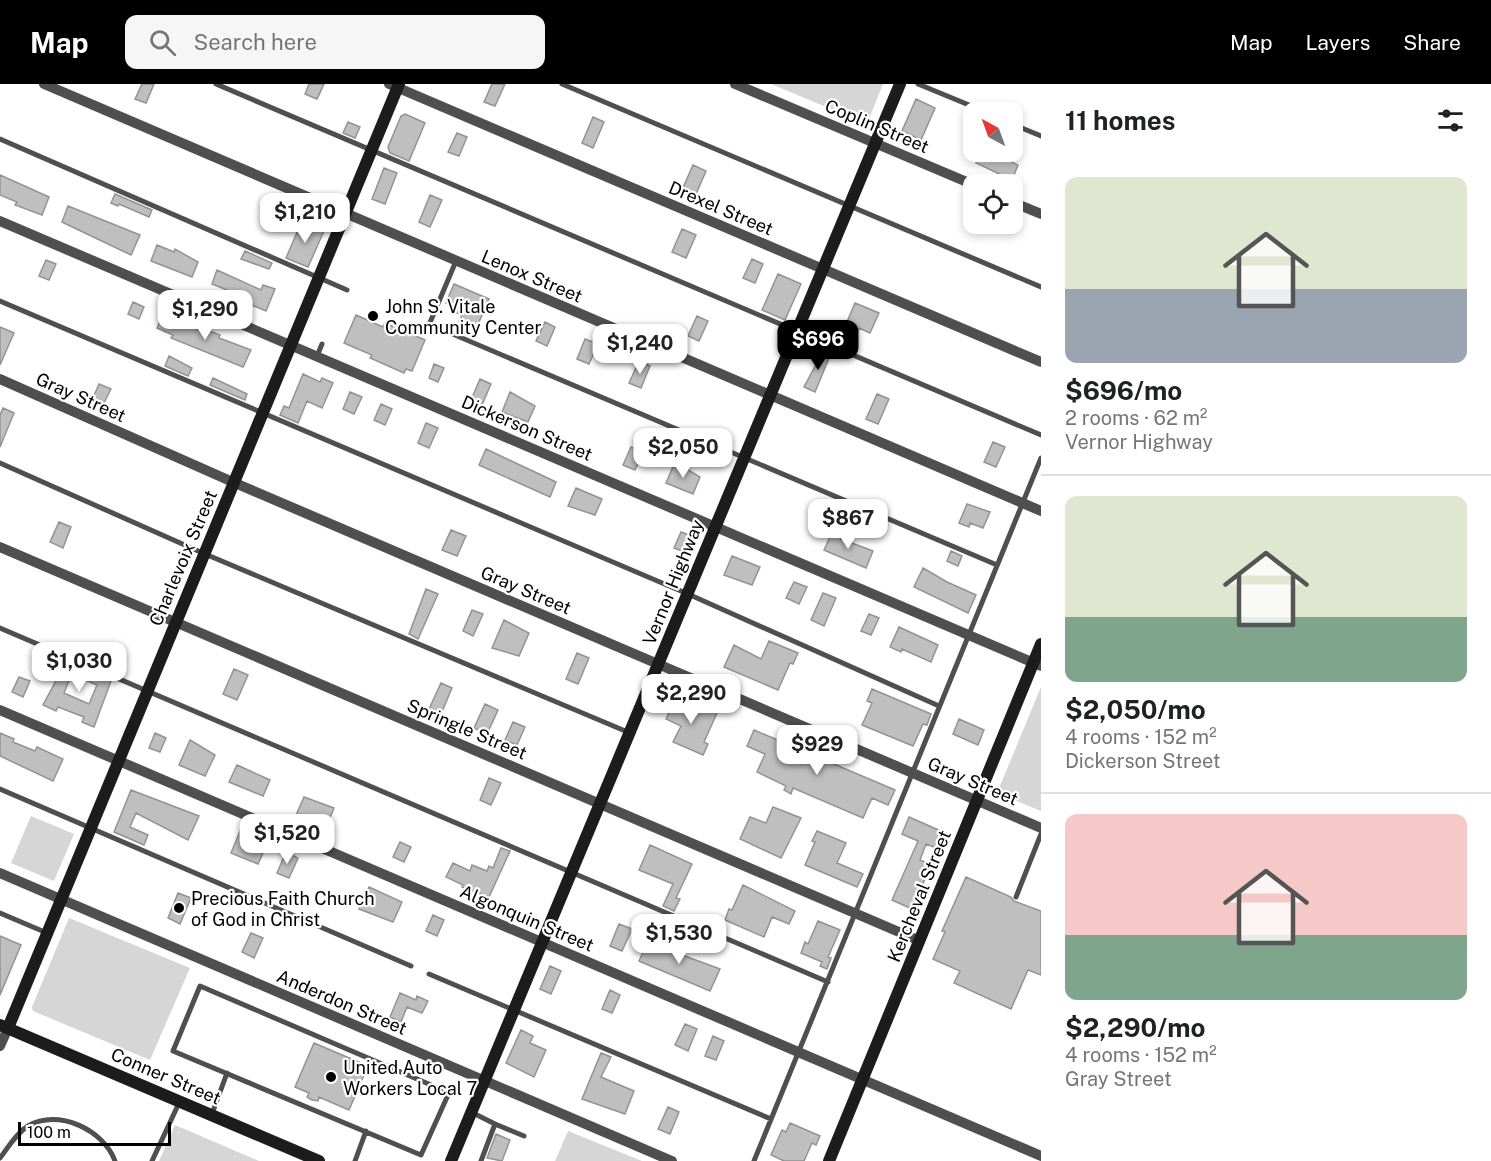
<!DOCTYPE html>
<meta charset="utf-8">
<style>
:root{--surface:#fff;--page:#f6f6f6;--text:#202124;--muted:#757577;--line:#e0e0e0;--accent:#000}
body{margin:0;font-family:"Public Sans",sans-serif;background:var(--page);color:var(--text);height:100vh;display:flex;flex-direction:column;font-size:22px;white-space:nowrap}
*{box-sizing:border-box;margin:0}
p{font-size:20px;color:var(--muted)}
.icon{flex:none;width:33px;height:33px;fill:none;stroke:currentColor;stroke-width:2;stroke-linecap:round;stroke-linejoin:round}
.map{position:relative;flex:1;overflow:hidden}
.panel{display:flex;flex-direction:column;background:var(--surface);width:450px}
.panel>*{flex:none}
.needle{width:39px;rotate:319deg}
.tools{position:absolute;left:963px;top:18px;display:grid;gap:12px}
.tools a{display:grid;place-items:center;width:60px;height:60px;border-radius:12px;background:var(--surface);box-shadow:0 3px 9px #0003;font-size:30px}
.scale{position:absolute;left:18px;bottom:15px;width:153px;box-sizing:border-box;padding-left:6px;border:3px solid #000;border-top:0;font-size:16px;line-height:21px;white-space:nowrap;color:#000;-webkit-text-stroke:4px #fff;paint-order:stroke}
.price{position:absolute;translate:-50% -51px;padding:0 14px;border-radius:12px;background:#fff;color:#222;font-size:20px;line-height:39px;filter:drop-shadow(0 2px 3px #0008)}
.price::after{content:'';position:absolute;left:50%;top:36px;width:18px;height:14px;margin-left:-9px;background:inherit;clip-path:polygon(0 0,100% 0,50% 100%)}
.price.current{background:var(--accent);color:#fff}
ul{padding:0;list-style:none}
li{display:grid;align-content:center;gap:12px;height:318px;padding:0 24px}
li+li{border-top:2px solid var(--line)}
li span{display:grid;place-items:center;height:186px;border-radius:12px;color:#555}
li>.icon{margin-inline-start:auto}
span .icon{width:108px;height:108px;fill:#fffc;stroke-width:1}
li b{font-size:26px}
h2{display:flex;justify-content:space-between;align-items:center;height:72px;padding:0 24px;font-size:26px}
header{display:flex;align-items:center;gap:36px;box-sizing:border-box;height:84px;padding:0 30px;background:var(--accent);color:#fff}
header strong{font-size:28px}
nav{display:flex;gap:33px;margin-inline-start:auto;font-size:21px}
.search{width:420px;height:54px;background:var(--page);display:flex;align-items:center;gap:15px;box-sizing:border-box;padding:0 21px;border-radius:12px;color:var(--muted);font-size:22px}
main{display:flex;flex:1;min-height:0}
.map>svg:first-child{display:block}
.green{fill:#d6d6d6}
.building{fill:#bfbfbf;stroke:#939393;stroke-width:1.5;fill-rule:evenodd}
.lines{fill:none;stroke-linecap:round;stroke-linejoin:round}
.lane{stroke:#4f4f4f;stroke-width:5}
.street{stroke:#4f4f4f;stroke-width:10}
.secondary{stroke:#1c1c1c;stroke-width:12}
.poi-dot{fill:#000;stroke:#fff;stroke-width:2}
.labels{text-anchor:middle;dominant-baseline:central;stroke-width:4.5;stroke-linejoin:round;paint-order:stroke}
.street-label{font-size:18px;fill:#000;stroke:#fff}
.poi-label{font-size:18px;fill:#000;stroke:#fff;text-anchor:start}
</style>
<header>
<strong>Map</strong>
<div class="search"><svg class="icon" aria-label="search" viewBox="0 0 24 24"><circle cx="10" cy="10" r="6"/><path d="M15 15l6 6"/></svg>Search here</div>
<nav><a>Map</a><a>Layers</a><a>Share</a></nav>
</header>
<main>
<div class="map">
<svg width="1041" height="1077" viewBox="0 0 1041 1077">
<rect width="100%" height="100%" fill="#fff"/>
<path class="green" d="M771 0H883L867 40Z
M1041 603V727L997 709Z
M31 732 74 750 54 797 11 779Z
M69 834 190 884 150 976 33 927 32 923Z
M175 1041 259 1077H159Z
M568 1047 642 1077H555Z"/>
<path class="building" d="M142 0H154L146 19 135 15Z
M309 0H324L317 15 305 10Z
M492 0H505L495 22 484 18Z
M916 15 935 24 921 56 902 47Z
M405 30 425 39 409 77 390 69 388 63 401 32Z
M593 33 604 38 593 64 582 59Z
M348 38 360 43 355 54 343 49Z
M457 49 467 53 459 72 448 68Z
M981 68H991L1018 81 1012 96 976 79Z
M693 81 706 87 696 110 683 104Z
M384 84 397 89 385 120 372 115Z
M0 91 49 113 42 131 15 121 17 118 0 111Z
M115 110 152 126 149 133 119 120 118 122 111 119Z
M430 111 442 116 430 143 419 138Z
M68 122 140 151 131 171 62 138Z
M302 137 324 147 308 183 286 174Z
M682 145 696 151 686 174 672 168Z
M157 161 174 168 175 165 198 178 192 193 151 177Z
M245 167 272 179 269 185 241 175Z
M752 175 763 180 755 199 743 194Z
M46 176 56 180 49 196 39 192Z
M217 186 261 206 263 201 275 205 266 227 225 210 227 206 212 200Z
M778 190 801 200 785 236 762 226Z
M454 200 489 215 476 245 459 237 462 231 455 228 457 223 446 219Z
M133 218 144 223 139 235 128 230Z
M855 219 879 229 870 249 859 244 850 265 838 259Z
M163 231 208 250 209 247 220 251 219 254 251 266 243 283 171 254 173 251 157 244Z
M356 231 383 243 385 239 425 256 412 287 406 285 404 289 370 274 372 271 344 259Z
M697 232 708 237 699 257 688 252Z
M545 238 555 243 547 262 536 257Z
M0 243 14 249 0 281Z
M585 255 598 260 589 280 577 275Z
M825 264 832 267 815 308 804 303Z
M169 272 192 284 188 292 165 282Z
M639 277 650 282 641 304 629 299Z
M434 280 444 284 438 298 429 294Z
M303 290 320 298 322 294 333 299 322 324 307 317 298 339 280 331 284 322 289 324Z
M213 294 247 310 245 316 210 301Z
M480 295 491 300 482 321 471 316Z
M99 300 111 305 104 319 93 314Z
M350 308 362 313 354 330 343 325Z
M510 308 535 322 528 338 502 328Z
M877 310 889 315 878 340 866 335Z
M381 320 392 325 385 341 374 336Z
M3 324 14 329 0 363V331Z
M426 339 438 344 429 364 418 359Z
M993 358 1005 363 996 383 984 378Z
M631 363 643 368 635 386 623 381Z
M486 365 556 398 550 413 479 381Z
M675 378 700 393 693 410 666 399Z
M576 404 602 415 595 431 568 422Z
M967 420 990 428 983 444 970 439 969 443 959 439Z
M59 438 71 443 63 464 50 458Z
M451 446 466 452 457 472 442 466Z
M833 446 843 451 841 455 873 467 866 484 824 466Z
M681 448 692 452 685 468 674 464Z
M951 467 962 472 958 482 947 477Z
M732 472 760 483 752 501 724 491Z
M923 484 947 498 976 511 968 529 914 503Z
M794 498 807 503 799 520 786 514Z
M426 505 438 510 418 555 409 550Z
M823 509 836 514 824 542 811 536Z
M472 526 483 530 473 552 463 547Z
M869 530 879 534 871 551 861 547Z
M504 536 529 549 519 572 492 564Z
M899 543 938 561 931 578 902 565 901 568 890 563Z
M769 557 798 569 793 580 790 579 778 606 724 583 734 561 761 575Z
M577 569 589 574 578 600 566 595Z
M66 578 111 597 94 643 82 638 84 633 58 623 56 627 43 621ZM74 591 97 601 89 620 64 609 71 592Z
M234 585 248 591 237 616 223 610Z
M19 593 30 597 23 613 12 608Z
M441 599 452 604 441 630 429 625Z
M872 605 931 630 927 641 923 640 913 662 862 641 872 619 867 617Z
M676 614 717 629 704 658 708 660 703 671 673 658 681 642 666 635Z
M485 620 498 626 487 650 474 644Z
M959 635 984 646 978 661 953 650Z
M513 638 525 643 517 661 505 656Z
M754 646 895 706 888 721 872 714 863 734 793 704 791 710 784 706 786 702 757 688 765 670 747 662Z
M0 649 14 655 13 658 35 667 37 663 63 675 53 697 0 672Z
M155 649 166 654 160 668 149 664Z
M190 656 215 671 205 692 179 681Z
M237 681 270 696 263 712 229 698Z
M489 694 501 699 491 721 480 716Z
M131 706 199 732 188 756 136 729 130 743 148 751 144 761 114 748Z
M304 713 334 724 326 744 296 731Z
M773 723 801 734 781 774 740 755 750 733 766 739Z
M909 733 943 748 936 764 926 760 920 776 927 779 923 788 927 790 912 825 892 816 918 757 902 750Z
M240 747 267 760 258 780 231 769Z
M817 747 846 759 837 779 863 790 857 803 805 781 815 758 812 757Z
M400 758 411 763 404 778 393 773Z
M650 761 692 780 676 814 680 815 674 827 663 822 673 800 639 786Z
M501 764 510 767 489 813 462 803 463 801 446 793 453 779 470 787 472 781 487 787 489 782 493 784Z
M286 768 298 774 289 794 277 789Z
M966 793 1011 813 1014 817 1041 827V891L1028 886 1011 925 954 899 960 887 933 875 945 848 942 847Z
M743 801 795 827 789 840 772 833 764 853 725 836 729 825 732 826Z
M369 803 402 818 393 838 359 825Z
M178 809 191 814 180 840 168 834Z
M433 831 444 836 437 852 426 847Z
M818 837 840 846 828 873 831 874 827 885 820 882 822 878 801 869 805 858 808 860Z
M619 840 632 845 622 867 610 862Z
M251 849 263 854 254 874 242 868Z
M0 852 21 861 0 911Z
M649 855 663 861 666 856 677 861 674 868 720 885 710 907 639 877Z
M550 882 561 887 551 910 540 905Z
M610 906 620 911 612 929 602 925Z
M400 909 416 916 417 912 428 917 422 929 407 923 401 938 390 933Z
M685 940 697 945 688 967 675 961Z
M521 946 533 952 530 959 546 966 534 993 506 979Z
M713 952 724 957 716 976 705 972Z
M314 959 368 982 349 1026 319 1013 318 1017 312 1016 307 1013 309 1009 295 1003Z
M601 969 611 973 601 993 634 1007 625 1030 582 1015Z
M668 1023 679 1028 670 1050 658 1045Z
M790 1039 820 1052 816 1061 812 1059 804 1077H784L771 1071 782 1046 786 1048Z
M496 1050 510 1056 502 1077 487 1074Z"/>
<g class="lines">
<path class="lane" d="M216 0 1041 351
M562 0 1041 203
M918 0 986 28
M1012 40 1041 52
M0 55 347 206
M0 217 688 510 939 622
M429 240 997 481
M426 248 456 177
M317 272 322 260
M0 379 205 470 630 649
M0 544 828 898
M0 705 411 882
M1016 813 1041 750
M0 829 47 849
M429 890 771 1035
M200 902 445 1007 448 1011 421 1071 173 967Z
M473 1029 495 1040 481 1077
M212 1030 227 989
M495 1040 524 1052
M0 1074C8 1064 16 1049 28 1042 58 1024 104 1046 115 1077
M152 1077 179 1019
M355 1077 366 1047
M754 1077 1041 374"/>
<path class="street" d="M44 0 1041 427
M389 0 1041 278
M735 0 974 101
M1012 118 1041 130
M0 137 1041 582
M0 295 235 399 1041 744
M0 463 920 857
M0 626 1041 1072
M0 789 672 1077
M0 962 8 944"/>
<path class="secondary" d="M0 941 319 1077
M8 944 399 0
M451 1077 900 0
M829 1077 1041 560"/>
</g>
<g class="poi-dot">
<circle cx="373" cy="232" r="6"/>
<circle cx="179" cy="824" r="6"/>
<circle cx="331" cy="993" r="6"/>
</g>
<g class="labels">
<g class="street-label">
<text transform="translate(877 42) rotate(23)">Coplin Street</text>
<text transform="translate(721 124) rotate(23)">Drexel Street</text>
<text transform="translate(532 192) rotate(23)">Lenox Street</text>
<text transform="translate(81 313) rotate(24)">Gray Street</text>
<text transform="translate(527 344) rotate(23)">Dickerson Street</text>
<text transform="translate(183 474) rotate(-67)">Charlevoix Street</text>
<text transform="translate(673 498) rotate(-68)">Vernor Highway</text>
<text transform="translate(526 506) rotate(23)">Gray Street</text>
<text transform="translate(467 645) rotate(23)">Springle Street</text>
<text transform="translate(973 697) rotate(23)">Gray Street</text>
<text transform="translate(919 812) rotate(-68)">Kercheval Street</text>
<text transform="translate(527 834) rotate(23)">Algonquin Street</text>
<text transform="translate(342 918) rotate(23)">Anderdon Street</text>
<text transform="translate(166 992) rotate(23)">Conner Street</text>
</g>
<g class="poi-label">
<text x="385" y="222">John S. Vitale<tspan x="385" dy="21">Community Center</tspan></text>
<text x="191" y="814">Precious Faith Church<tspan x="191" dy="21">of God in Christ</tspan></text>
<text x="343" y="983">United Auto<tspan x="343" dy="21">Workers Local 7</tspan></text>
</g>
</g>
</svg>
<div class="tools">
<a><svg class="needle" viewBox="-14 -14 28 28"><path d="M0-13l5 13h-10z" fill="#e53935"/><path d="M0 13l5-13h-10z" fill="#757577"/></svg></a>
<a><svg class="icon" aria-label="locate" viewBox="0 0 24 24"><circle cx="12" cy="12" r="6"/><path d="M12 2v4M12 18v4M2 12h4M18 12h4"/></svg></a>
</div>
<div class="scale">100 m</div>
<b class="price" style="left:305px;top:160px">$1,210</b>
<b class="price" style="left:205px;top:257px">$1,290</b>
<b class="price current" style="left:818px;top:287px">$696</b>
<b class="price" style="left:640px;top:291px">$1,240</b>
<b class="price" style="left:683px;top:395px">$2,050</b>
<b class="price" style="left:848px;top:466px">$867</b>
<b class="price" style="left:79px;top:609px">$1,030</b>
<b class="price" style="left:691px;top:641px">$2,290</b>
<b class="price" style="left:817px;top:692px">$929</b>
<b class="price" style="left:287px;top:781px">$1,520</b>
<b class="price" style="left:679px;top:881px">$1,530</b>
</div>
<section class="panel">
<h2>11 homes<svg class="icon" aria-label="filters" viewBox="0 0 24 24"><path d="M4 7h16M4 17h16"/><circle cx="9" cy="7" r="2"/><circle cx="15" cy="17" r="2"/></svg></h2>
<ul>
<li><span style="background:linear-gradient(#dfe7d0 60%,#9aa5b1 0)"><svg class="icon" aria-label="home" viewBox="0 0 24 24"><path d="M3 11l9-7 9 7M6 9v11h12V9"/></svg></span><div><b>$696/mo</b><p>2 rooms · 62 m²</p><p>Vernor Highway</p></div></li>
<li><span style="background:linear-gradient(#dfe7d0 65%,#7fa58c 0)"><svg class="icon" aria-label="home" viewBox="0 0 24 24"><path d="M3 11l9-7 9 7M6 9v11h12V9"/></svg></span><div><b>$2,050/mo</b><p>4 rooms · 152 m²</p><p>Dickerson Street</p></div></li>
<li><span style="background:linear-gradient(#f6c9c9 65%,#7fa58c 0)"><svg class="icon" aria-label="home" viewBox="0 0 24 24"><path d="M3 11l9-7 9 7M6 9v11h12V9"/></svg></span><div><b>$2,290/mo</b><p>4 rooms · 152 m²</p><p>Gray Street</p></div></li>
</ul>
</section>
</main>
